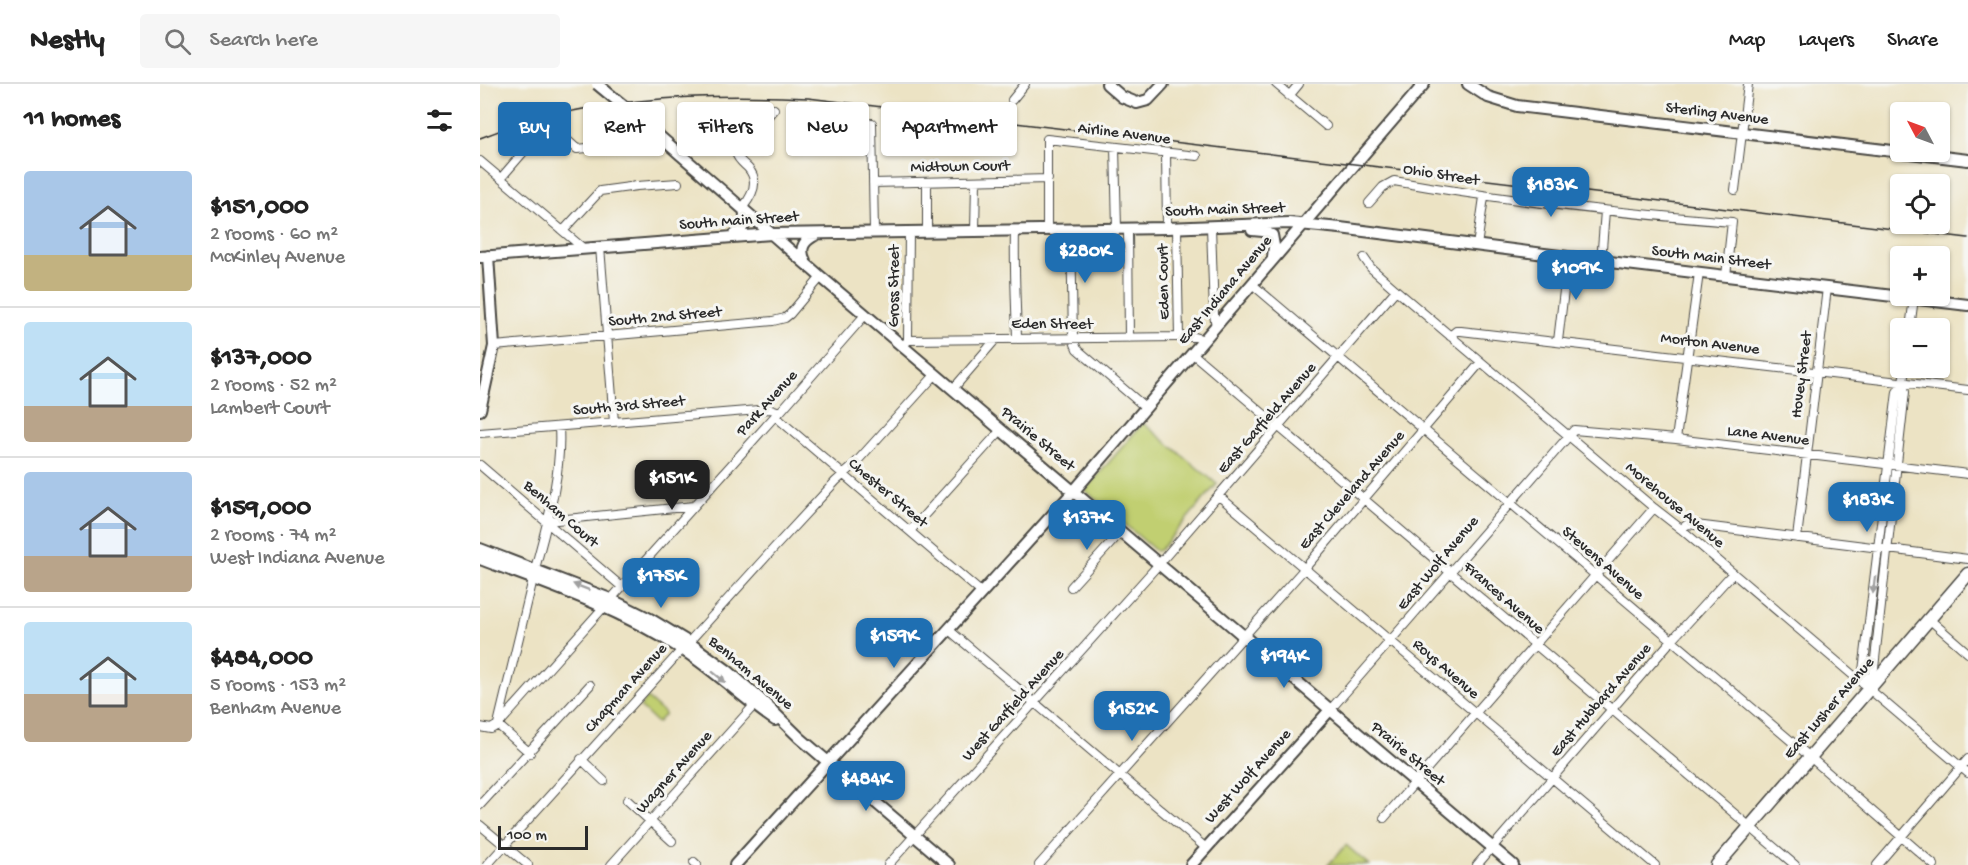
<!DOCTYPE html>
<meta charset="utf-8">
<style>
:root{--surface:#fff;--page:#f6f6f6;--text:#222;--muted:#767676;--line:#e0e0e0;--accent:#1f6fb2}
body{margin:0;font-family:"Gochi Hand",sans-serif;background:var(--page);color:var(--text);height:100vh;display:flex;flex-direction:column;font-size:22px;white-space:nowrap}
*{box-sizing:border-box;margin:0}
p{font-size:20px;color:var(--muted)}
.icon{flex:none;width:33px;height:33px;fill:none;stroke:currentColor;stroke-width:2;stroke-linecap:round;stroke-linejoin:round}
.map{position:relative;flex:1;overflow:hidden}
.details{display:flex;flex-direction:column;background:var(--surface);width:480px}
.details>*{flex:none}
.top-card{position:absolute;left:18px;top:18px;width:570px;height:54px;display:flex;gap:12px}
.needle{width:39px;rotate:311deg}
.controls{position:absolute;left:1410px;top:18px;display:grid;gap:12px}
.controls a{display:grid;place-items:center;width:60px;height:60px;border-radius:6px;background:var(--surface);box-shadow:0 2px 4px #0004;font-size:30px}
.scale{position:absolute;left:18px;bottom:15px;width:90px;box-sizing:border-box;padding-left:6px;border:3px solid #2b2b2b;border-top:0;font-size:16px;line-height:21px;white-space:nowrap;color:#2b2b2b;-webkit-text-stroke:4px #f6f6f2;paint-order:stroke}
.price{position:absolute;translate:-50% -51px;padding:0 14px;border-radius:12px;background:var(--accent);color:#fff;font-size:20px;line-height:39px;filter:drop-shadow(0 2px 3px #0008)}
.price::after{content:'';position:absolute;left:50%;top:36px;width:18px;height:14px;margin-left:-9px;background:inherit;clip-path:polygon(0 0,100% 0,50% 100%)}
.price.active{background:#222;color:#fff}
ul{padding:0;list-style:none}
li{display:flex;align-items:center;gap:18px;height:150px;padding:0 24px}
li+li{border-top:2px solid var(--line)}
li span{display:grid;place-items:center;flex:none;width:168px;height:120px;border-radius:6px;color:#555}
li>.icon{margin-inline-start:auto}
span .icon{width:72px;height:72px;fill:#fffc;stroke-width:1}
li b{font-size:26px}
h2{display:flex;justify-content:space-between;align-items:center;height:72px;padding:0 24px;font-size:26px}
.pill{padding:0 21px;border-radius:6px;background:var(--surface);box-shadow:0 2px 4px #0004;font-size:21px;line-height:54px}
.pill.active{background:var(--accent);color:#fff}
header{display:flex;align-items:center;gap:36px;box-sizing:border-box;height:84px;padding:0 30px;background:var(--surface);border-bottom:2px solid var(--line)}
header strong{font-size:28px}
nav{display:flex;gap:33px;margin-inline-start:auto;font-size:21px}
.search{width:420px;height:54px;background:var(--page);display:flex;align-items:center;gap:15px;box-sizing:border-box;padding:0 21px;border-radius:6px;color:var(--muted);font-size:22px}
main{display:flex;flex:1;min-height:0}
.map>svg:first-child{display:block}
.green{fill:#c1cf71;stroke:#767d4e;stroke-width:1.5}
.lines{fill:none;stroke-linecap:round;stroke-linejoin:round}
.street-casing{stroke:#484742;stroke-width:10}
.secondary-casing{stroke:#484742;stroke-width:14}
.primary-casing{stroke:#484742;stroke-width:15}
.street{stroke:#fff;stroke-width:8}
.secondary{stroke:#fff;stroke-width:10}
.primary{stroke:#fff;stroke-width:12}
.rail{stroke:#2b2b2b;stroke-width:1.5}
.secondary-bridge-casing{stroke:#484742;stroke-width:14;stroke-linecap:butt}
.secondary-bridge{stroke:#fff;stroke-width:10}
.oneway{fill:#a0a0a0}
.labels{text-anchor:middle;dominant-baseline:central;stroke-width:6;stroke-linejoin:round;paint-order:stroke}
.street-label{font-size:16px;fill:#2b2b2b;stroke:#f6f6f2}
</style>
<header>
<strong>Nestly</strong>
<div class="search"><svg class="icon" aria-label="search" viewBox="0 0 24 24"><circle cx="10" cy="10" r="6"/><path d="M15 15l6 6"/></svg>Search here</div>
<nav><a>Map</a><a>Layers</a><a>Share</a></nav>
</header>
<main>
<section class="details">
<h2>11 homes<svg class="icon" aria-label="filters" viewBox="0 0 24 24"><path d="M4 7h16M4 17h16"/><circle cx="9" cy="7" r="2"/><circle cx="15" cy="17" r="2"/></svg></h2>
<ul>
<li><span style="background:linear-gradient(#a9c7e8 70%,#c2b280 0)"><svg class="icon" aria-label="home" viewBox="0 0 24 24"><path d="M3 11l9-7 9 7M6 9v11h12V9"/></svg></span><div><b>$151,000</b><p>2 rooms · 60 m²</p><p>McKinley Avenue</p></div></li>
<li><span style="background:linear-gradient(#bfe0f5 70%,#b9a48a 0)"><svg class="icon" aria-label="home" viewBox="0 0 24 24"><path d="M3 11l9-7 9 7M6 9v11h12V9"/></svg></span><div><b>$137,000</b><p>2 rooms · 52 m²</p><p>Lambert Court</p></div></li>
<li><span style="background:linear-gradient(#a9c7e8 70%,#b9a48a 0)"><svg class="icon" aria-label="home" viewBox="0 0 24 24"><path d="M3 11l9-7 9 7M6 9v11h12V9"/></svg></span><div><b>$159,000</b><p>2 rooms · 74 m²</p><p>West Indiana Avenue</p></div></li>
<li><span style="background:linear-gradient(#bfe0f5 60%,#b9a48a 0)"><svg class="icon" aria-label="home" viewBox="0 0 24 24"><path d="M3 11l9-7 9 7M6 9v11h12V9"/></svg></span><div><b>$484,000</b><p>5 rooms · 153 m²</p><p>Benham Avenue</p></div></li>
</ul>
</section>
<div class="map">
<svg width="1488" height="781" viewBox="0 0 1488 781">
<rect width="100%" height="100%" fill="#f6f6f2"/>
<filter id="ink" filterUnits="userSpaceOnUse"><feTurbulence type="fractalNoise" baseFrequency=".0167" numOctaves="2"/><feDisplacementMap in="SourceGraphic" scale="12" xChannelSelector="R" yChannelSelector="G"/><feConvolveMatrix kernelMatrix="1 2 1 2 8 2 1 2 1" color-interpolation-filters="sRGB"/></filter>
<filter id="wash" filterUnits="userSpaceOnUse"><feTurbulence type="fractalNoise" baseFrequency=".008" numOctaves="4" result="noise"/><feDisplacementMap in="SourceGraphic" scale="24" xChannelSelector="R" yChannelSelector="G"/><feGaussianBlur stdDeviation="1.35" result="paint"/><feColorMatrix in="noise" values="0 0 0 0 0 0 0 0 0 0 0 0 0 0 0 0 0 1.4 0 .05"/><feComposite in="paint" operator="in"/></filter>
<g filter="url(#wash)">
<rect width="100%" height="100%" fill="#ece3c4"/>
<path class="green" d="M663 339 737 400 680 466 676 467 605 406Z
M167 614 185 630 177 639 160 623Z
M866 761 889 781H848Z"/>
</g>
<g filter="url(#ink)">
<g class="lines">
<defs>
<path id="street" d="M796 0 846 42
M809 12 819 0
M532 16 545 0
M392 39 394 148
M635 63 637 144
M686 69 687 144
M0 77 103 164
M21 94 53 57 66 45H75L97 65 158 59
M393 99 568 95
M1255 106 1268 0
M889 119 903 103 914 97C1027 117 1137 129 1252 138L1246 192
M263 123C272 112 280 97 268 84 263 79 258 76 256 69L294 25
M731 142 734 231 736 242
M697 144 699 253
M567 145V55L717 72
M591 145 593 255 597 265 666 324
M648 145 649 254
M535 146C534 182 536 218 537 254
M83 147 120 107 157 102 198 99
M447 147V98
M495 147 496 97
M997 162 1004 113
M120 163 134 338
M884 174 891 184 916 206 1174 424 1201 445 1488 689
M1121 177 1125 127
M772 200 1330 673 1454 781
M1430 244 1434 214
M970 252 976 247H981L1488 306
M428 256 429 148
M1078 257 1088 173
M14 262 293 237 305 234 310 230 341 193
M423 263 428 256 699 253H715L725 256
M713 270 1315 781
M473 305 516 255
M295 332 502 509
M0 349 291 325 300 328
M1196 355 1219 189
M0 381 142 503
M739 412 1175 781
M67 437 214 422
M1201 445 1208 440 1488 475
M430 447 521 346
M1317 454 1347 204
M55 485C67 439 82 391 79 343
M591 503 641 448
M1449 535 1488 569
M469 546 726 764
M1389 603 1394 584 1425 308 1423 299 1425 284
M1389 603 1383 587 1417 308 1423 299
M850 626 1094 346 1196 355 1488 390
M18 640 53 495
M18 641 295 332 300 328 385 231
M0 643 11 645 18 641 50 669
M101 675 124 697
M147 716 192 757
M0 721 110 601
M904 734 1174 424
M0 741 48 781
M214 778 217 781
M7 781 294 464 356 397 371 384 455 291
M131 781 277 618
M408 781 679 480 916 206
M559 781 825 484 1001 278
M997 781 1191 557 1253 489
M1397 781 1488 675"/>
<path id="secondary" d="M627 0 642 13 657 19 668 16 683 0
M988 0 1008 13 1037 22 1488 76
M163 38 341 193 1033 781
M772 146 783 147 792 151 794 162 793 174
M253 152C264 145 267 138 264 125
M0 173 292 150 687 144 809 139 860 144 1088 173 1488 221
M325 177C318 163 325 156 337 150
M0 326 14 262 8 172
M0 465 130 515 170 535 208 558 248 587 280 615 320 654 469 781
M0 475C68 500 139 524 200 564 234 585 262 614 295 636
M255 781 594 407 944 0
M711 781 850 626"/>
<path id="primary" d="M1237 781 1488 490"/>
</defs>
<use href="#street" class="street-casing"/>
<use href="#secondary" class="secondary-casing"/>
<use href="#primary" class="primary-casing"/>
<use href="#street" class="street"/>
<use href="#secondary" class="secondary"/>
<use href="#primary" class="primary"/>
<path class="rail" d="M0 54C104 13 217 9 328 14L1488 154"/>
<defs>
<path id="secondary-bridge" d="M117 0 163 38"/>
</defs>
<use href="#secondary-bridge" class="secondary-bridge-casing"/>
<use href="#secondary-bridge" class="secondary-bridge"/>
</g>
<defs><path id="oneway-solid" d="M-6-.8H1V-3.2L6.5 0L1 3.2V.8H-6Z" transform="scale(1.5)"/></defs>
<g class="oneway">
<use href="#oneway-solid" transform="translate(1394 501) rotate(97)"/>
<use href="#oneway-solid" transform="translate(101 503) rotate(-159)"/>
<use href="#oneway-solid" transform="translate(239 593) rotate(39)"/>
</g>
</g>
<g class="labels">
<g class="street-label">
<text transform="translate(1237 31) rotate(7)">Sterling Avenue</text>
<text transform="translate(644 51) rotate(7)">Airline Avenue</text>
<text transform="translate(480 84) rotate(-1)">Midtown Court</text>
<text transform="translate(961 92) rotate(9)">Ohio Street</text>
<text transform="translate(745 127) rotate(-2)">South Main Street</text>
<text transform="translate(259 138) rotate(-4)">South Main Street</text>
<text transform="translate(1231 175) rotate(7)">South Main Street</text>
<text transform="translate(685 198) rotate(-91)">Eden Court</text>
<text transform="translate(415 202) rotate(-90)">Gross Street</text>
<text transform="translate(746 207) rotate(-50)">East Indiana Avenue</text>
<text transform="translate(185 234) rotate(-5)">South 2nd Street</text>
<text x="572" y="241">Eden Street</text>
<text transform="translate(1230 261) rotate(7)">Morton Avenue</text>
<text transform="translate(1323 291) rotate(-83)">Hovey Street</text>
<text transform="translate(288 320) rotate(-48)">Park Avenue</text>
<text transform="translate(149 323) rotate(-5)">South 3rd Street</text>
<text transform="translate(788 335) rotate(-49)">East Garfield Avenue</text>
<text transform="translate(1288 353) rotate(7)">Lane Avenue</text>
<text transform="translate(557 356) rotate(40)">Prairie Street</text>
<text transform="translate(873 407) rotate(-49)">East Cleveland Avenue</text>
<text transform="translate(407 410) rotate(40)">Chester Street</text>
<text transform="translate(1194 422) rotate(40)">Morehouse Avenue</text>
<text transform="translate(80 431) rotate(41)">Benham Court</text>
<text transform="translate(959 480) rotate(-50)">East Wolf Avenue</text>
<text transform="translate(1122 480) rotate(41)">Stevens Avenue</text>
<text transform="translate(1023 515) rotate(41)">Frances Avenue</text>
<text transform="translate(965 586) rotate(41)">Roys Avenue</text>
<text transform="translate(270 590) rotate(40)">Benham Avenue</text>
<text transform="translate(147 605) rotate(-48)">Chapman Avenue</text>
<text transform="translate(1122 617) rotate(-49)">East Hubbard Avenue</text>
<text transform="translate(534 622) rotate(-48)">West Garfield Avenue</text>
<text transform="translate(1350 625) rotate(-49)">East Lusher Avenue</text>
<text transform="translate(927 671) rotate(40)">Prairie Street</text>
<text transform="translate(195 689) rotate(-48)">Wagner Avenue</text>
<text transform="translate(769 693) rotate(-48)">West Wolf Avenue</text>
</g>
</g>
</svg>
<div class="controls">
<a><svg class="needle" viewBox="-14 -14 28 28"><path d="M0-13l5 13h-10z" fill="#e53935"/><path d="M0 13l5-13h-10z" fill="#767676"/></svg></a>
<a><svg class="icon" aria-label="locate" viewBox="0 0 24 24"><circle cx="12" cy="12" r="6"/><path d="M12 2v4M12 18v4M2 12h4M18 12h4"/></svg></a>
<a>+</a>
<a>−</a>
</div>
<div class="scale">100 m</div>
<b class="price" style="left:1071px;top:134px">$183K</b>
<b class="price" style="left:605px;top:200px">$280K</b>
<b class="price" style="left:1096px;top:217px">$109K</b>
<b class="price active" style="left:192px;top:427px">$151K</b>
<b class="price" style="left:1387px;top:449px">$183K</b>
<b class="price" style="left:607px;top:467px">$137K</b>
<b class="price" style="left:181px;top:525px">$175K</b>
<b class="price" style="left:414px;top:585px">$159K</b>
<b class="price" style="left:804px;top:605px">$194K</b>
<b class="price" style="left:652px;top:658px">$152K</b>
<b class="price" style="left:386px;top:728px">$484K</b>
<div class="top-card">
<a class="pill active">Buy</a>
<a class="pill">Rent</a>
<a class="pill">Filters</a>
<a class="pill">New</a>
<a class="pill">Apartment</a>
</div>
</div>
</main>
